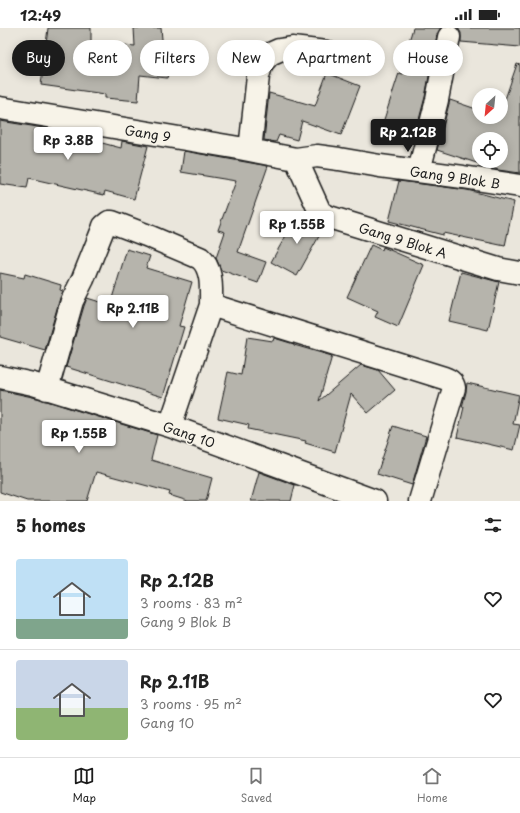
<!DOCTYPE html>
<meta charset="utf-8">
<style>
:root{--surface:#fff;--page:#f6f6f6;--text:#222;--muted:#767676;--line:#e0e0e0;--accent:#1c1c1c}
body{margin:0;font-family:"Playpen Sans",sans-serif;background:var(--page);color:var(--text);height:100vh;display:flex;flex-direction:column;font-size:15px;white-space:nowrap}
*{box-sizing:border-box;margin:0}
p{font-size:13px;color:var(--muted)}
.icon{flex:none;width:22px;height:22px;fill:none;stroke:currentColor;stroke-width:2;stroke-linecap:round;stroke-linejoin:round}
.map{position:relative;height:473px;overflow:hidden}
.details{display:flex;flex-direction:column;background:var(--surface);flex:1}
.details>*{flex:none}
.hud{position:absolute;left:12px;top:12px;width:496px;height:36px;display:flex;gap:8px}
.needle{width:26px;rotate:207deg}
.buttons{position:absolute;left:472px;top:60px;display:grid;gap:8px}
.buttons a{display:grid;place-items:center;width:36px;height:36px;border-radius:50%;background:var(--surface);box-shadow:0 2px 10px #0003;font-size:20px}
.price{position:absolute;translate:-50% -34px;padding:0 9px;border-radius:4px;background:#fff;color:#222;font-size:13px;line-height:26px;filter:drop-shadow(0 1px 2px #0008)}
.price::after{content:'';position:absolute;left:50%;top:24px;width:12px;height:9px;margin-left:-6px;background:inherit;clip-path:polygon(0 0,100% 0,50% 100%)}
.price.on{background:var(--accent);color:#fff}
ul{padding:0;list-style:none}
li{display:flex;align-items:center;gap:12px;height:100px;padding:0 16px}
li+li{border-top:1px solid var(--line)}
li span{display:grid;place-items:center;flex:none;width:112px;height:80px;border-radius:4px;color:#555}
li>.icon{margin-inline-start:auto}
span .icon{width:48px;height:48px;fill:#fffc;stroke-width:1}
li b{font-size:17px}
h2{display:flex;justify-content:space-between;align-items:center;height:48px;padding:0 16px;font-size:17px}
.pill{padding:0 14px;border-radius:18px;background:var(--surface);box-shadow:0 2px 10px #0003;font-size:14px;line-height:36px}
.pill.on{background:var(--accent);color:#fff}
.status{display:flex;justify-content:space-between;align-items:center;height:28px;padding:0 20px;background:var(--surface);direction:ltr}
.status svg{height:11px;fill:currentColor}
.dock{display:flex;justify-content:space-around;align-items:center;height:56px;border-top:1px solid var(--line);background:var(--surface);font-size:11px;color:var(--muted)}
.dock a{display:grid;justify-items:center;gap:2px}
.dock .on{color:var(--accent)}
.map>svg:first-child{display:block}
.building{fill:#b6b4ac;stroke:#1c1c1c;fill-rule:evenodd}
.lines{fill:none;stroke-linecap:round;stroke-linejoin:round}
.minor-casing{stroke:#1c1c1c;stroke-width:25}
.minor{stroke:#f7f3e8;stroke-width:22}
.labels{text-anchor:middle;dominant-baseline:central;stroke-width:3;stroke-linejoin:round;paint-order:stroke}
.street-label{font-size:13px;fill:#1c1c1c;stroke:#f7f3e8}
</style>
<div class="status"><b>12:49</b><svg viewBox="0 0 49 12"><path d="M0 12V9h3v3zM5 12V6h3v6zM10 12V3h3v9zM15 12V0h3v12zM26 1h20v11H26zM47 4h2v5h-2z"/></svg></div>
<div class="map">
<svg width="520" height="473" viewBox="0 0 520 473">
<rect width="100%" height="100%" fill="#eae6dc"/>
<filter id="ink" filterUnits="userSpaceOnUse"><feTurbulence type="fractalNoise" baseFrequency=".025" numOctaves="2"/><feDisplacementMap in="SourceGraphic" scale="8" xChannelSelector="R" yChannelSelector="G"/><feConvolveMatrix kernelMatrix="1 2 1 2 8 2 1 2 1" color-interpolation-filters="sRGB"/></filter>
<g filter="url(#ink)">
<path class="building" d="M48 0H91V14L135 18 134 0H161L163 22 174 23 167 50 140 47 138 73 105 70V66L41 57Z
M413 0H441L437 7 425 69 413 114 380 104 399 45 403 46 406 23Z
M458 0H520V19L461 14V5Z
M517 36 520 37V145L498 142 437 122 450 72 479 82V89H501V83ZM479 111H501V133H479Z
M327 45 360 58 341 107 302 93 297 112 279 107 276 114 264 112 269 65 315 78Z
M0 93 88 107 87 111 121 120 122 113 148 118 134 171 105 163 104 167 29 150 27 160 0 156Z
M184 123 268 138 238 224 266 234 258 255 221 242 216 230 225 204 218 202 236 153 181 144Z
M399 153 467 162 514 174 505 218 443 205V207L389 193Z
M298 186 323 201 297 248 271 234Z
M371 217 382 222 383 219 424 237 398 299 375 289 378 283 347 269Z
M127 221 150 228 146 240 192 254 179 298 184 299 163 369 66 339 84 278 87 270 110 277Z
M461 244 499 254 488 302 449 293Z
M0 245 24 250 25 246 61 257 60 262 63 263 60 270 45 322 0 309Z
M247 309 273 313 274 310 294 316V317L332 328 319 373 361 337 378 342 395 362 368 385 351 366 335 424 305 415 306 413 248 401 249 397 218 390 228 344 241 347Z
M467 355 519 367 513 396 520 397 514 422 457 409 464 379H462L466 364Z
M0 362 37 370 157 407 151 432 212 450 206 473H188L169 467 170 464 96 444 87 473H27L0 464Z
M393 398 426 408 412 457 377 446Z
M259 444 295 457 291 473H251Z"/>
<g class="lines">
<defs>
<path id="minor" d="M0 80 239 120 296 131 317 128 339 131 380 138 463 149 520 158
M250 122 258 48 262 35 270 26 279 22 292 20 326 24
M296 131 320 184 329 189 498 241 520 245
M419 143 437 72 449 9
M0 349 33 356 170 398 375 473
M47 361 72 273 83 251 103 201 104 198 109 194H112L146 207 200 230C213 241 211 261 211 277
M170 398 211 277 444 350C450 352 453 354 454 360L420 473"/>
</defs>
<use href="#minor" class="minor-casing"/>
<use href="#minor" class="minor"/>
</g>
</g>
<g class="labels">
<g class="street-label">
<text transform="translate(148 105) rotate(9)">Gang 9</text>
<text transform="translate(455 149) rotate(8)">Gang 9 Blok B</text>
<text transform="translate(403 212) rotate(17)">Gang 9 Blok A</text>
<text transform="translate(189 406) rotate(19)">Gang 10</text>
</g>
</g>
</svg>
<div class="buttons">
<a><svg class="needle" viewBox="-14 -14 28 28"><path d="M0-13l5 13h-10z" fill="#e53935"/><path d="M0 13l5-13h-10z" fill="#767676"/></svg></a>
<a><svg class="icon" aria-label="locate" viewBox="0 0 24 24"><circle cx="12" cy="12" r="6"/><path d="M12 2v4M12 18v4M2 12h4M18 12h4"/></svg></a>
</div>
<b class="price on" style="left:408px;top:125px">Rp 2.12B</b>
<b class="price" style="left:68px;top:133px">Rp 3.8B</b>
<b class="price" style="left:297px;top:217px">Rp 1.55B</b>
<b class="price" style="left:133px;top:301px">Rp 2.11B</b>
<b class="price" style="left:79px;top:426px">Rp 1.55B</b>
<div class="hud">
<a class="pill on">Buy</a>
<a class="pill">Rent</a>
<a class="pill">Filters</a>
<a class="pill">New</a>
<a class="pill">Apartment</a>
<a class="pill">House</a>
</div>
</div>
<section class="details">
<h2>5 homes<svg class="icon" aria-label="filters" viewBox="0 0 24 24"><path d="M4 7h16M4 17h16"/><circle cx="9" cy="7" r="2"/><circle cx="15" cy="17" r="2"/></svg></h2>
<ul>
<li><span style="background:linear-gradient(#bfe0f5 75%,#7fa58c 0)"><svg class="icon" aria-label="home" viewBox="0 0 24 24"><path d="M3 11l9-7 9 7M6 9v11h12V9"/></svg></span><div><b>Rp 2.12B</b><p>3 rooms · 83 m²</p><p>Gang 9 Blok B</p></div><svg class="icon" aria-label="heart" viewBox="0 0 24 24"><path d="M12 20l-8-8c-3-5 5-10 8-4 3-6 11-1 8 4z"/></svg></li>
<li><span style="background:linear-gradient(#c9d6e8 60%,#8fb573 0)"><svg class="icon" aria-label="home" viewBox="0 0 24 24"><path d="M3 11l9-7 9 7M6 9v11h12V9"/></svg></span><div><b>Rp 2.11B</b><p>3 rooms · 95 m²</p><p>Gang 10</p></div><svg class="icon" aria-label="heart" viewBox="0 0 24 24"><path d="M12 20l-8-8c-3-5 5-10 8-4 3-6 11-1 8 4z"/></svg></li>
</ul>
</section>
<nav class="dock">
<a class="on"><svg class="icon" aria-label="map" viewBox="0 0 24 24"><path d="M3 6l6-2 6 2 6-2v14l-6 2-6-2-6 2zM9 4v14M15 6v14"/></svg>Map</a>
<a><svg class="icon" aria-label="saved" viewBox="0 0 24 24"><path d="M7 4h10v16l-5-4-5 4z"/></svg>Saved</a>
<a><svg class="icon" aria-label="home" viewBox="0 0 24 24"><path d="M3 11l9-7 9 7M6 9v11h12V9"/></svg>Home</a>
</nav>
